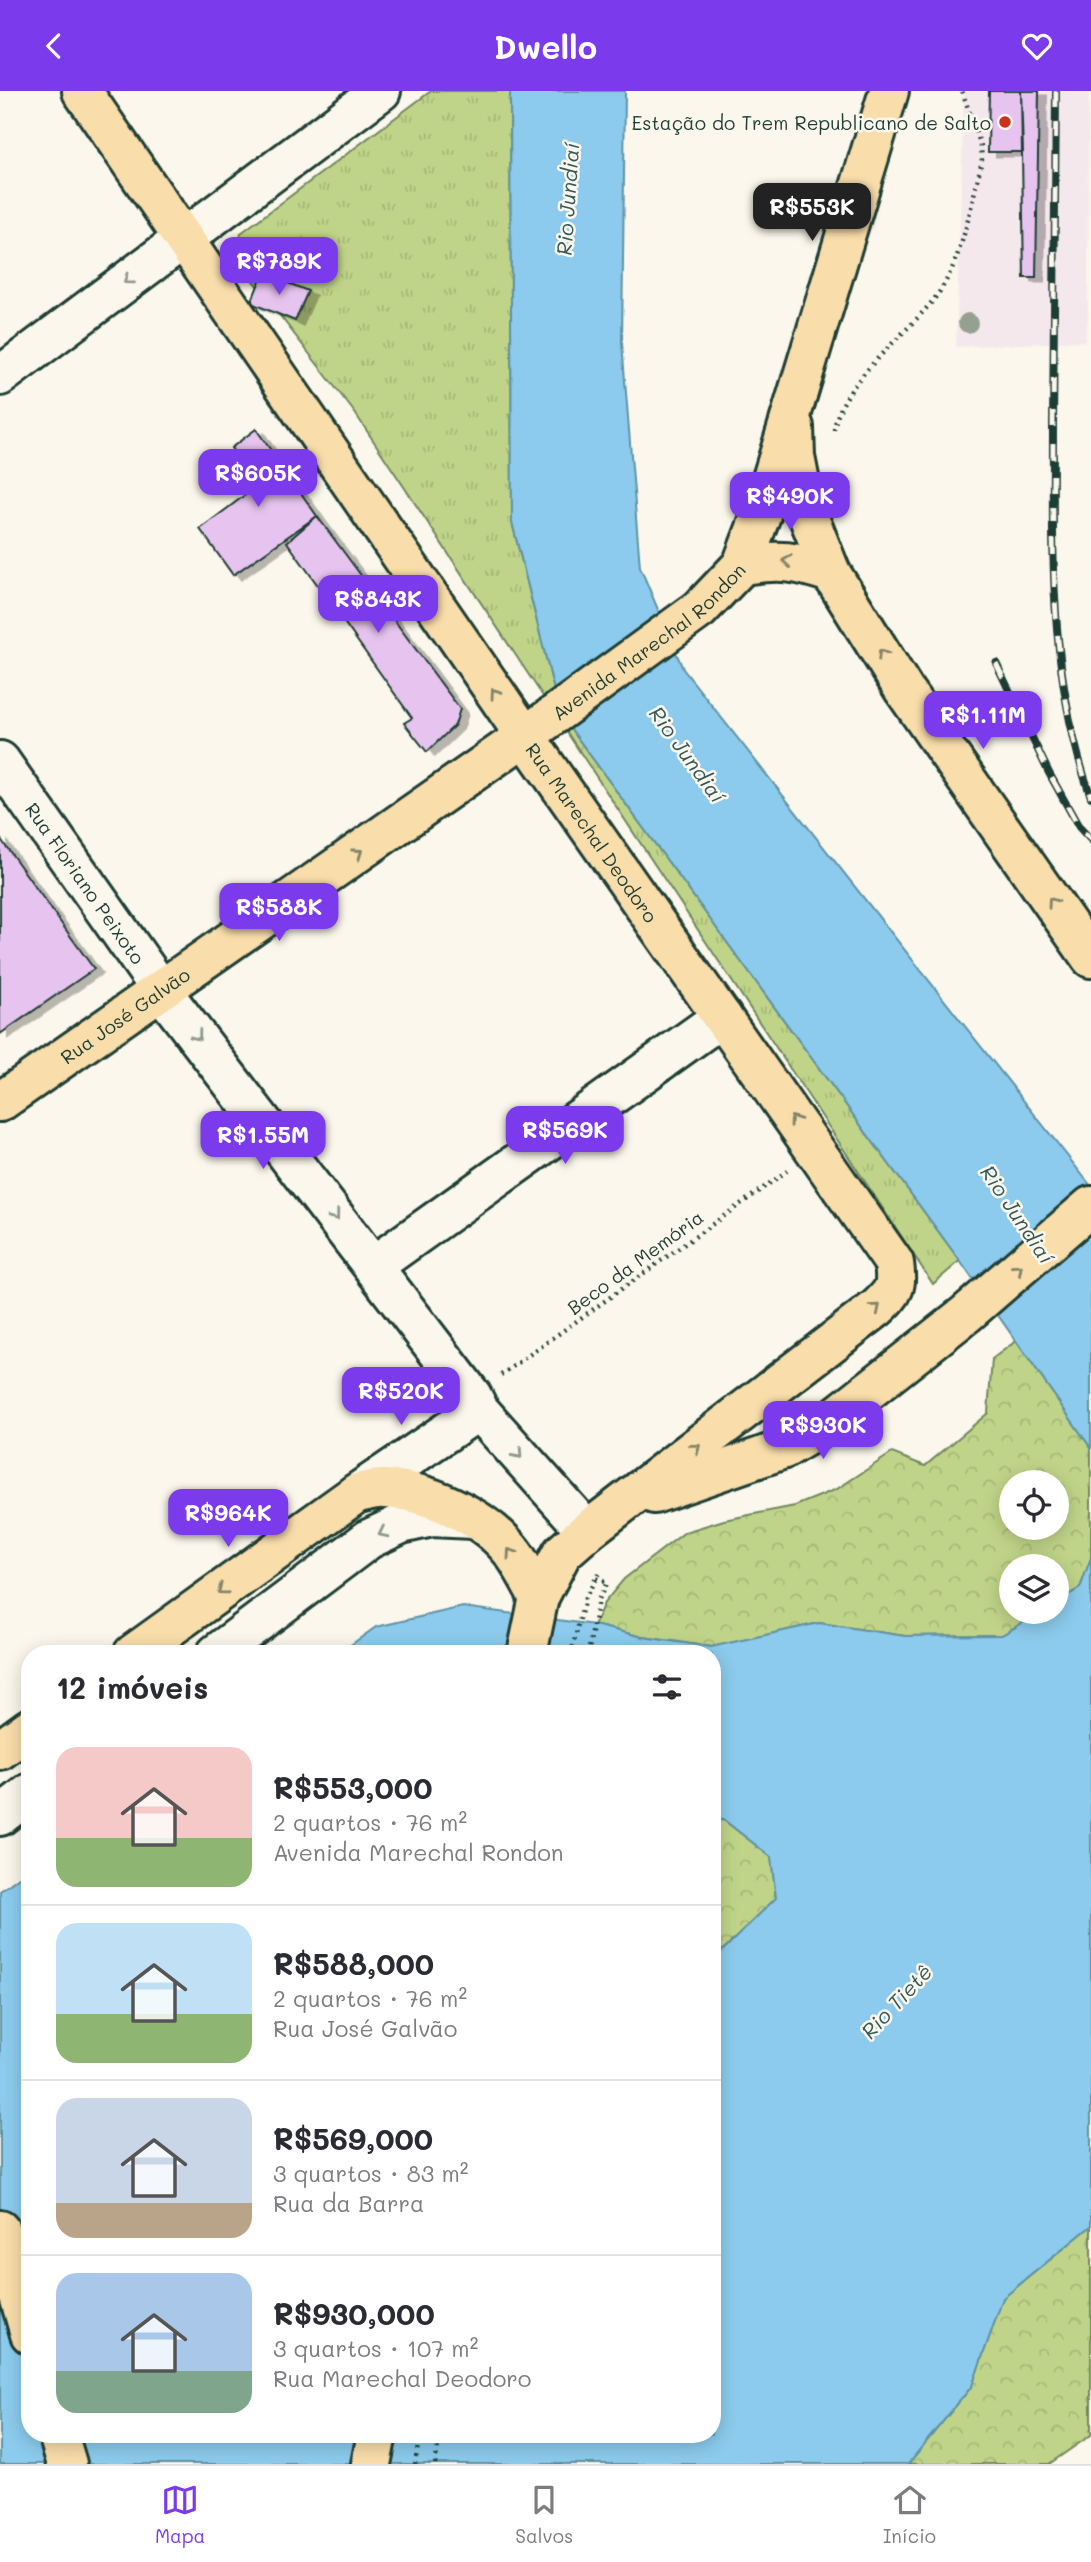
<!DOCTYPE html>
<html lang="pt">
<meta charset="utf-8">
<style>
:root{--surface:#fff;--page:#f7f7f7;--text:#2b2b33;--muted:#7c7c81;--line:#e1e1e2;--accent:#7c3aed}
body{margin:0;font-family:Mali,sans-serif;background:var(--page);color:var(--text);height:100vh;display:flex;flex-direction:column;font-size:26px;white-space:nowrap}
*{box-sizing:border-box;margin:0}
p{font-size:23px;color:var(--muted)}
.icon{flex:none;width:38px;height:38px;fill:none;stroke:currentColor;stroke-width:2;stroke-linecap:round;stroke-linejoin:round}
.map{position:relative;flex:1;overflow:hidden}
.details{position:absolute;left:21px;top:1554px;width:700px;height:798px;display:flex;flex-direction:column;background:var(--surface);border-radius:28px;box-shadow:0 4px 18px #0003}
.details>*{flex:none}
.tools{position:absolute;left:999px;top:1379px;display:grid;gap:14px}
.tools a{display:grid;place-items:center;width:70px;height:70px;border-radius:50%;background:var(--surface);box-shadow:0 4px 18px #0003;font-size:35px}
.price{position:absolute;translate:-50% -60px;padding:0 16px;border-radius:14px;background:var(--accent);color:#fff;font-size:23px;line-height:46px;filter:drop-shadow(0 2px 4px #0008)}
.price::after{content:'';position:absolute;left:50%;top:42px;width:21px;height:16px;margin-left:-10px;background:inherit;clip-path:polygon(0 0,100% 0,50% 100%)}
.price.current{background:#222;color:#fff}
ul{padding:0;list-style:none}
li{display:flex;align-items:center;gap:21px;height:175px;padding:0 35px}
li+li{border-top:2px solid var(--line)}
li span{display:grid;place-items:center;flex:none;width:196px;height:140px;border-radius:21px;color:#555}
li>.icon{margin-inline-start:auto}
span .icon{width:84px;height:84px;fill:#fffc;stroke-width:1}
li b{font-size:30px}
h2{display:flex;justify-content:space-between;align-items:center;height:84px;padding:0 35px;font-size:30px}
header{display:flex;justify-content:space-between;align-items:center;height:91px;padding:0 35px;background:var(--accent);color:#fff;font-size:32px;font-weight:700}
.tabs{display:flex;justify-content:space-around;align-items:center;height:98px;border-top:2px solid var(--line);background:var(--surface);font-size:19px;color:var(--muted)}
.tabs a{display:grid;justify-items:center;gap:4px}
.tabs .current{color:var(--accent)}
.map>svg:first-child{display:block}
.built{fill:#f5e8ed}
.forest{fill:url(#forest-crowns);stroke:#70885e;stroke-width:2;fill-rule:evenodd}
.park{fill:url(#park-tufts);stroke:#70885e;stroke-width:2}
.water{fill:#8ccbed;stroke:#6092a3;stroke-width:2}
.building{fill:#e7c4ef;stroke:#1f3d34;stroke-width:2;filter:url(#shadow)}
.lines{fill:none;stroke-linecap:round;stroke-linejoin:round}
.minor-casing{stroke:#1f3d34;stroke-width:44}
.major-casing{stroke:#1f3d34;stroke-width:44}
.path{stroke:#1f3d34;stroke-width:4.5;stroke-dasharray:2 5;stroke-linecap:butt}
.minor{stroke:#fbf7ec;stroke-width:38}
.major{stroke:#f9ddab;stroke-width:38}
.rail-casing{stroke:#1f3d34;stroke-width:8}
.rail{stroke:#fbf7ec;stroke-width:5;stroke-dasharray:16;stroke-linecap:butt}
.tree{fill:#94a190}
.oneway{stroke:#8d9a90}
.oneway2{stroke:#81856a}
.poi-dot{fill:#c8321e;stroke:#fbf7ec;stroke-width:2.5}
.labels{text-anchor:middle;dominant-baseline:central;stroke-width:5;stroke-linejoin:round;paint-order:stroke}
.poi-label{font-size:19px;fill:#1f3d34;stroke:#fbf7ec;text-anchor:end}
.street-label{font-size:19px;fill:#1f3d34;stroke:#fbf7ec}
.water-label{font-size:21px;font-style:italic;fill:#355959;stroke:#fbf7ec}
</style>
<header><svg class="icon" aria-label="back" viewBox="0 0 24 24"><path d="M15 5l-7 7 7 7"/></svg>Dwello<svg class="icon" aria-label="heart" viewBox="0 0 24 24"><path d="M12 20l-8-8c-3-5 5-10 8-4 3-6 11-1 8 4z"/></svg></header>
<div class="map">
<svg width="1091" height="2373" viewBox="0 0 1091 2373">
<defs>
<pattern id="forest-crowns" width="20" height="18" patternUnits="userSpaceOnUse" patternTransform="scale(1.75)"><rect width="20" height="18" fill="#c0d489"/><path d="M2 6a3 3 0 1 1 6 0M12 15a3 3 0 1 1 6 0" fill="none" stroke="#a5b777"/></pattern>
<pattern id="park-tufts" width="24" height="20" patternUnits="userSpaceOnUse" patternTransform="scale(1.75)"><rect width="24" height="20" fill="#c0d489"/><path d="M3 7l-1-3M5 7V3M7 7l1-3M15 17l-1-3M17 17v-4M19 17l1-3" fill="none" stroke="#a5b777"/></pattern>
<filter id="shadow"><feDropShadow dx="8" dy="4.5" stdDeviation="0" flood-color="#0004"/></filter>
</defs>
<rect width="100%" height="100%" fill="#fbf7ec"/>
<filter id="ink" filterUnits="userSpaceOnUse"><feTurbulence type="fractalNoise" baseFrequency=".0143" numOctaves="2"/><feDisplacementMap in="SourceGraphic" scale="14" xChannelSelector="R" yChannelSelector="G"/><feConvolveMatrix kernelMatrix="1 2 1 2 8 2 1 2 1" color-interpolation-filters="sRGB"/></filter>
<g filter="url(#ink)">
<path class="built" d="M964 0H1089L1088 229 1085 250 956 256Z"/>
<path class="forest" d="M1016 1250 1091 1357V1467L1080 1497 1057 1511V1475H1012V1521H1041L1002 1544 905 1545 819 1532 712 1556 643 1546 594 1534 604 1512 624 1488 685 1441 724 1429 795 1415 837 1398 892 1362 925 1375 988 1322 992 1268ZM1012 1391H1057V1437H1012Z
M712 1726 725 1730 771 1766 776 1807 712 1870Z
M1091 2135V2344L1049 2373H908L972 2295 1003 2207Z"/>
<path class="park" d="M431 0H510L512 431 560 623 960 1170 933 1193 355 322 237 169 241 142Z"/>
<path class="water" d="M510 0H625L622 252 640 476 683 578 1091 1095V1357L960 1170 560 623 512 431Z
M1091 1467V2135L1003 2207 972 2295 908 2373H0V1800L30 1778V2343H712V1870L776 1807 771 1766 725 1730 712 1726V1563H338L376 1536 463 1516 594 1534 643 1546 711 1556 819 1532 905 1545 1002 1544 1041 1521H1057V1511L1080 1497Z"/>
<path class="building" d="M989 0H1021L1023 61H988Z
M1021 0H1039L1036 187H1024Z
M263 182 308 200 295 230 251 212Z
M256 338 317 425 233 484 200 438 257 395 231 357Z
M317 425 460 618 455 634 427 661 404 632 412 627 287 451Z
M0 747 94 878 0 943Z"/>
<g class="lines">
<defs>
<g id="minor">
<path d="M0 285 381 0"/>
<path id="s1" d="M0 670 161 899 472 1305 479 1319 587 1440"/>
<path d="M373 1175 722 926"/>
<path d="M357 1402 479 1319"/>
<path d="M216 1563 369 1448 401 1433 432 1426 473 1428"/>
<path d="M0 1725 30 1702"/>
</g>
<g id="major">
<path id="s2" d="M82 0 525 645 894 1172C897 1196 895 1200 877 1217L587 1440 562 1462 539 1506 527 1563"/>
<path d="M794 336 795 366 805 417 831 482 904 599 1091 867"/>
<path d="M742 474C780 468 795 470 831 482"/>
<path id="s3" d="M0 1011 525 645 700 518 742 474 761 424 889 0"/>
<path d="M654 1403 784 1358 825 1334 966 1223 1091 1115"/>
<path d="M133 1563 357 1402C365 1401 375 1397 384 1398 426 1399 480 1424 508 1456 521 1470 529 1490 539 1506"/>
<path d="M0 1659 30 1637"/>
<path d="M0 2139 30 2243"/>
<path d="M58 2343 67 2373"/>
<path d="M371 2373 377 2343"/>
</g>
</defs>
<use href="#minor" class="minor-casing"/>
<use href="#major" class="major-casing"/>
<path class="path" d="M834 339C841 289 909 243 938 203 963 167 971 113 982 70L981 55 962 0
M501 1284 787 1080
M571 1563 585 1507 599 1482
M588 1563 598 1509 607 1492 593 1486
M415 2373 420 2343
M435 2373 440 2343"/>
<use href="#minor" class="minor"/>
<use href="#major" class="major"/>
<defs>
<path id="rail" d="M1056 0C1055 111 1054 223 1053 334 1053 460 1048 585 1091 706
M996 572 1049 682 1079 736 1091 749"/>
</defs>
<use href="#rail" class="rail-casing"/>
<use href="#rail" class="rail"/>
</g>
<circle class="tree" cx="968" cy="232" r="10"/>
<defs><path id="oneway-chevron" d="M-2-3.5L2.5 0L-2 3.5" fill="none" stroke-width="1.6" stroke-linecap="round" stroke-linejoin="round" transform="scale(1.75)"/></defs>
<g class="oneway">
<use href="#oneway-chevron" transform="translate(128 189) rotate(143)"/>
<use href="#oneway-chevron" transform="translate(197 945) rotate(53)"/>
<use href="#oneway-chevron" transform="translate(335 1125) rotate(53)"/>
<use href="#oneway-chevron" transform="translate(518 1363) rotate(48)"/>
<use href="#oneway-chevron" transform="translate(383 1442) rotate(154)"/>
</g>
<g class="oneway2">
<use href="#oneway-chevron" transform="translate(787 470) rotate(-174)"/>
<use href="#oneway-chevron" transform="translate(882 563) rotate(-122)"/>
<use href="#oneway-chevron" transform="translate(495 602) rotate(-125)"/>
<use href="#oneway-chevron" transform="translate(358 762) rotate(-35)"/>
<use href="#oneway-chevron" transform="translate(1052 811) rotate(-125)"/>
<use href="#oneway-chevron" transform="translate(794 1029) rotate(-125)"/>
<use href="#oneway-chevron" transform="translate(1018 1178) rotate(-41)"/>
<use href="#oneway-chevron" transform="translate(876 1217) rotate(-40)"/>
<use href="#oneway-chevron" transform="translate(696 1357) rotate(-38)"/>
<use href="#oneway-chevron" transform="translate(511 1462) rotate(-125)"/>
<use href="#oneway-chevron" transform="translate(222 1499) rotate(144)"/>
</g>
</g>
<circle class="poi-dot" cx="1005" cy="31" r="7"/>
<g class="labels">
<g class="poi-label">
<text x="991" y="31">Estação do Trem Republicano de Salto</text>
</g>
<g class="street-label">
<text stroke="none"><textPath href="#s3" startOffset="796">Avenida Marechal Rondon</textPath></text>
<text stroke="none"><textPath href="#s2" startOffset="900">Rua Marechal Deodoro</textPath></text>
<text stroke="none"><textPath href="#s1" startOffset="149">Rua Floriano Peixoto</textPath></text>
<text stroke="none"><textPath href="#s3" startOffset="152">Rua José Galvão</textPath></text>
<text transform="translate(635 1171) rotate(-36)">Beco da Memória</text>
</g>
<g class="water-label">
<text transform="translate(567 108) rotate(-86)">Rio Jundiaí</text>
<text transform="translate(688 663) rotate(54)">Rio Jundiaí</text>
<text transform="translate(1018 1123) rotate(56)">Rio Jundiaí</text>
<text transform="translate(896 1910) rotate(-47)">Rio Tietê</text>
</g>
</g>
</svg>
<div class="tools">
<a><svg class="icon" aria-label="locate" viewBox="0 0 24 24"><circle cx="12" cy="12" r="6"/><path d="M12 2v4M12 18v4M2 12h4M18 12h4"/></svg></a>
<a><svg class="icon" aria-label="layers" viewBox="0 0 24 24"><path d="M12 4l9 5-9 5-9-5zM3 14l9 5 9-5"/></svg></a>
</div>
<b class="price current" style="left:812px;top:152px">R$553K</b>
<b class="price" style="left:279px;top:206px">R$789K</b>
<b class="price" style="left:258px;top:418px">R$605K</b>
<b class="price" style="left:790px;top:441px">R$490K</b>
<b class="price" style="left:378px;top:544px">R$843K</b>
<b class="price" style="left:983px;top:660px">R$1.11M</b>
<b class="price" style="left:279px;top:852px">R$588K</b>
<b class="price" style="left:565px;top:1075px">R$569K</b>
<b class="price" style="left:263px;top:1080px">R$1.55M</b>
<b class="price" style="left:401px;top:1336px">R$520K</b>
<b class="price" style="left:823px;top:1370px">R$930K</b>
<b class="price" style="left:228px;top:1458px">R$964K</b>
<section class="details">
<h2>12 imóveis<svg class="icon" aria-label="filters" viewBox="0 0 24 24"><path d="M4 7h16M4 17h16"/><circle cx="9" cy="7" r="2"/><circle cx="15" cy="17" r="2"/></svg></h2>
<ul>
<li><span style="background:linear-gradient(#f6c9c9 65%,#8fb573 0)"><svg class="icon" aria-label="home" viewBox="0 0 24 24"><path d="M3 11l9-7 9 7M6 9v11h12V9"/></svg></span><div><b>R$553,000</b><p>2 quartos · 76 m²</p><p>Avenida Marechal Rondon</p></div></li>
<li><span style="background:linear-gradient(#bfe0f5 65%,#8fb573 0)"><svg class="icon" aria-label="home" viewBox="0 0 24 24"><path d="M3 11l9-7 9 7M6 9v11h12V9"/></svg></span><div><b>R$588,000</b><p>2 quartos · 76 m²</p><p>Rua José Galvão</p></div></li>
<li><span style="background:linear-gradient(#c9d6e8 75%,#b9a48a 0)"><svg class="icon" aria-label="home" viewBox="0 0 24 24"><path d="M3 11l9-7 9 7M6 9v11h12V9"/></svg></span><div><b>R$569,000</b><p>3 quartos · 83 m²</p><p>Rua da Barra</p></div></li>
<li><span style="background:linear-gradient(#a9c7e8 70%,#7fa58c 0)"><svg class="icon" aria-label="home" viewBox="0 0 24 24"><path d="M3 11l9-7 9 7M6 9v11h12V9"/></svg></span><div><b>R$930,000</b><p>3 quartos · 107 m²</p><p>Rua Marechal Deodoro</p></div></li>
</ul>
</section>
</div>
<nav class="tabs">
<a class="current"><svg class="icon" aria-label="map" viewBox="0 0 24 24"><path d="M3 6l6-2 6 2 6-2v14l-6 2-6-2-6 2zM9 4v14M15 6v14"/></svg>Mapa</a>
<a><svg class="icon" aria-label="saved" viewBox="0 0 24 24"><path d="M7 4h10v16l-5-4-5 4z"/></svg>Salvos</a>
<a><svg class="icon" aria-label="home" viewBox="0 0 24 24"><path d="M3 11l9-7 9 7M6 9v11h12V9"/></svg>Início</a>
</nav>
